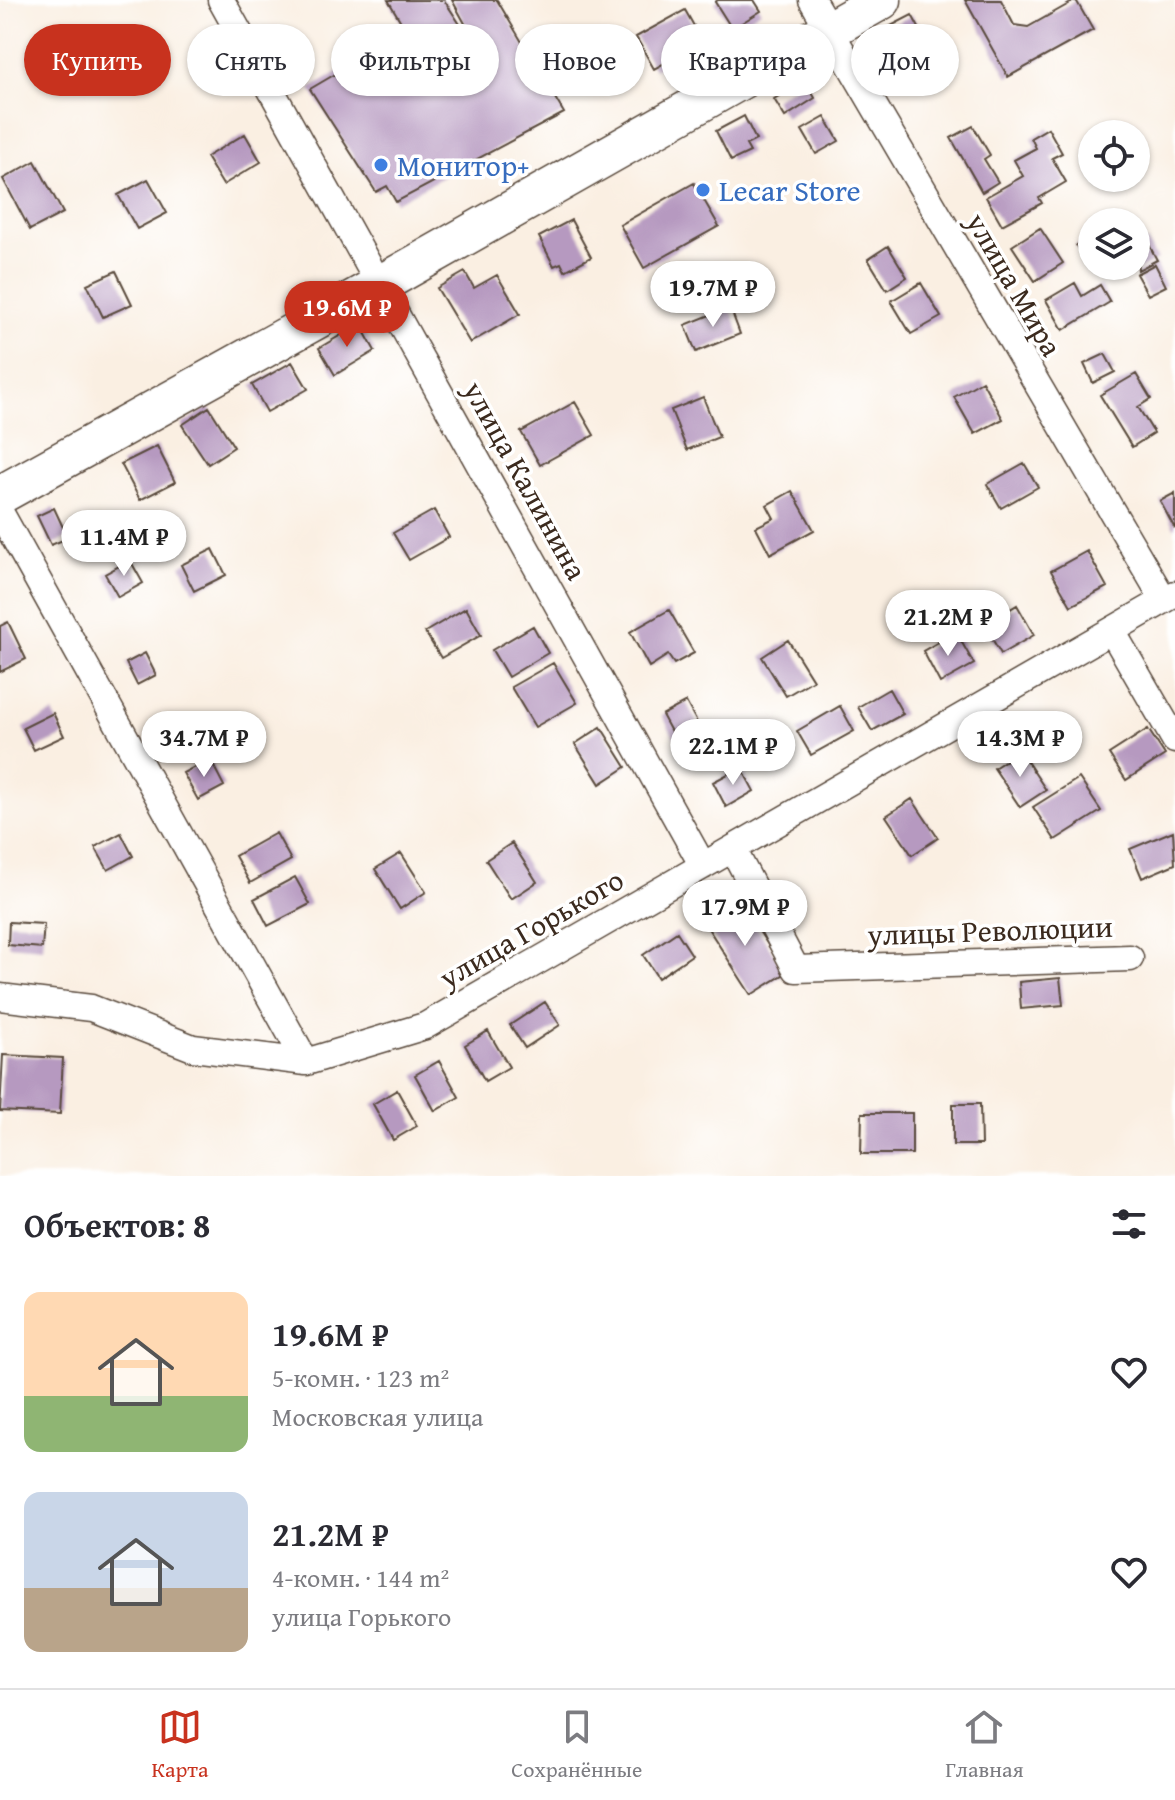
<!DOCTYPE html>
<html lang="ru">
<meta charset="utf-8">
<style>
:root{--surface:#fff;--page:#f7f7f7;--text:#2b2b33;--muted:#7c7c81;--line:#e1e1e2;--accent:#c8321e}
body{margin:0;font-family:"Gentium Book Plus",serif;background:var(--page);color:var(--text);height:100vh;display:flex;flex-direction:column;font-size:30px;white-space:nowrap}
*{box-sizing:border-box;margin:0}
p{font-size:26px;color:var(--muted)}
.icon{flex:none;width:44px;height:44px;fill:none;stroke:currentColor;stroke-width:2;stroke-linecap:round;stroke-linejoin:round}
.map{position:relative;height:1176px;overflow:hidden}
.details{display:flex;flex-direction:column;background:var(--surface);flex:1}
.details>*{flex:none}
.banner{position:absolute;left:24px;top:24px;width:1128px;height:72px;display:flex;gap:16px}
.tools{position:absolute;left:1078px;top:120px;display:grid;gap:16px}
.tools a{display:grid;place-items:center;width:72px;height:72px;border-radius:50%;background:var(--surface);box-shadow:0 2px 6px #0004;font-size:40px}
.price{position:absolute;translate:-50% -68px;padding:0 18px;border-radius:28px;background:#fff;color:#222;font-size:26px;line-height:52px;filter:drop-shadow(0 2px 4px #0008)}
.price::after{content:'';position:absolute;left:50%;top:48px;width:24px;height:18px;margin-left:-12px;background:inherit;clip-path:polygon(0 0,100% 0,50% 100%)}
.price.selected{background:var(--accent);color:#fff}
ul{padding:0;list-style:none}
li{display:flex;align-items:center;gap:24px;height:200px;padding:0 24px}
li span{display:grid;place-items:center;flex:none;width:224px;height:160px;border-radius:16px;color:#555}
li>.icon{margin-inline-start:auto}
span .icon{width:96px;height:96px;fill:#fffc;stroke-width:1}
li b{font-size:34px}
h2{display:flex;justify-content:space-between;align-items:center;height:96px;padding:0 24px;font-size:34px}
.pill{padding:0 28px;border-radius:36px;background:var(--surface);box-shadow:0 2px 6px #0004;font-size:28px;line-height:72px}
.pill.selected{background:var(--accent);color:#fff}
.tab-bar{display:flex;justify-content:space-around;align-items:center;height:112px;border-top:2px solid var(--line);background:var(--surface);font-size:22px;color:var(--muted)}
.tab-bar a{display:grid;justify-items:center;gap:4px}
.tab-bar .selected{color:var(--accent)}
.map>svg:first-child{display:block}
.building{fill:#b699c0}
.lines{fill:none;stroke-linecap:round;stroke-linejoin:round}
.street-casing{stroke:#58483b;stroke-width:29}
.secondary-casing{stroke:#58483b;stroke-width:41}
.street{stroke:#fff;stroke-width:26}
.secondary{stroke:#fff;stroke-width:38}
.shop-dot{fill:#3f7fe0;stroke:#fff;stroke-width:3}
.labels{text-anchor:middle;dominant-baseline:central;stroke-width:7;stroke-linejoin:round;paint-order:stroke}
.shop-label{font-size:30px;fill:#366cbe;stroke:#fff;text-anchor:start}
.street-label{font-size:30px;fill:#3b2a1e;stroke:#fff}
</style>
<div class="map">
<svg width="1175" height="1176" viewBox="0 0 1175 1176">
<rect width="100%" height="100%" fill="#fff"/>
<filter id="ink" filterUnits="userSpaceOnUse"><feTurbulence type="fractalNoise" baseFrequency=".0125" numOctaves="2"/><feDisplacementMap in="SourceGraphic" scale="16" xChannelSelector="R" yChannelSelector="G"/><feConvolveMatrix kernelMatrix="1 2 1 2 8 2 1 2 1" color-interpolation-filters="sRGB"/></filter>
<filter id="wash" filterUnits="userSpaceOnUse"><feTurbulence type="fractalNoise" baseFrequency=".006" numOctaves="4" result="noise"/><feDisplacementMap in="SourceGraphic" scale="32" xChannelSelector="R" yChannelSelector="G"/><feGaussianBlur stdDeviation="1.8" result="paint"/><feColorMatrix in="noise" values="0 0 0 0 0 0 0 0 0 0 0 0 0 0 0 0 0 1.4 0 .05"/><feComposite in="paint" operator="in"/></filter>
<g filter="url(#wash)">
<rect width="100%" height="100%" fill="#faefe2"/>
<g id="blocks">
<path class="building" d="M388 0H444L494 76 452 0H497L564 113 396 202 387 186 376 192 310 89 390 42 387 37 404 27Z
M718 0H754L761 11 732 29 715 2Z
M965 0H1001L1014 25 1028 27 1076 0 1093 30 1008 77Z
M685 10 703 42 654 69 636 37Z
M912 15 936 59 911 73 887 28Z
M805 80 815 98 785 117 774 99Z
M744 116 756 140 746 145 750 152 731 161 716 131Z
M825 117 839 141 816 154 802 130Z
M973 126 990 155 984 159 998 182 982 192 951 138Z
M1048 128 1062 153 1052 158 1066 182 1039 198 1042 203 1002 225 986 197 1023 176 1014 160 1036 148 1031 138Z
M245 134 261 162 223 185 206 157Z
M35 161 63 213 30 230 3 179Z
M148 179 167 213 137 229 118 195Z
M694 183 719 226 644 268 620 225Z
M571 220 591 257 565 271 561 263 554 266 539 237Z
M1040 228 1063 263 1035 281 1012 246Z
M1092 236V258L1085 262 1076 245Z
M1147 241 1157 260 1138 270 1136 247Z
M888 246 907 277 887 290 868 259Z
M1155 264 1166 286 1148 295 1136 274Z
M116 271 132 304 103 317 87 284Z
M465 272 474 288 497 275 520 314 470 343 437 288Z
M921 283 941 317 911 334 891 301Z
M1075 283 1082 296 1100 285 1110 302 1063 330 1046 300Z
M730 307 740 334 696 352 685 325Z
M360 324 375 351 335 375 319 348Z
M1105 354 1115 372 1093 383 1084 364Z
M292 362 308 389 267 412 252 385Z
M1136 374 1151 399 1138 407 1154 433 1132 447 1100 395Z
M982 381 1003 419 975 434 954 397Z
M703 397 719 437 687 450 671 410Z
M575 402 594 435 540 465 521 432Z
M209 407 234 447 208 464 182 425Z
M157 446 175 482 140 500 121 464Z
M1024 463 1038 487 1001 508 987 484Z
M792 491 814 530 770 554 756 527 774 518 767 505Z
M1175 493V529L1160 501Z
M54 508 68 538 51 545 37 516Z
M434 510 449 537 409 560 393 533Z
M213 549 226 575 194 591 181 565Z
M1087 551 1107 587 1071 606 1051 571Z
M130 560 143 583 118 597 105 574Z
M1017 605 1034 635 1001 654 984 625Z
M466 608 481 635 441 658 425 632Z
M669 610 694 653 674 664 668 655 649 667 630 632Z
M8 622 26 659 0 672V626Z
M533 626 548 653 508 677 492 650Z
M956 632 974 664 940 683 923 651Z
M788 640 813 680 786 696 762 657Z
M145 653 156 675 137 685 126 663Z
M553 663 577 703 535 727 511 687Z
M889 689 903 714 872 731 858 707Z
M686 702 699 726 675 739 662 715Z
M840 706 854 731 811 755 797 731Z
M53 713 64 736 34 750 23 728Z
M601 727 626 767 600 784 575 744Z
M1148 729 1165 755 1126 780 1109 754Z
M1020 751 1046 790 1020 807 994 768Z
M210 759 224 786 198 800 183 773Z
M741 767 754 791 726 807 713 782Z
M1079 778 1101 811 1055 840 1033 807Z
M912 799 938 838 912 855 886 816Z
M1173 831 1175 864 1142 878 1130 849Z
M121 833 133 856 108 870 95 847Z
M276 833 291 860 250 883 235 856Z
M512 843 537 882 511 899 486 860Z
M401 853 426 892 400 909 375 869Z
M295 877 310 904 268 926 254 899Z
M739 900 786 973 751 995 704 922Z
M9 922 44 924 42 948 8 945Z
M677 932 692 955 658 978 643 955Z
M1060 978 1063 1005 1021 1009 1019 982Z
M545 1002 560 1025 525 1048 510 1025Z
M488 1031 509 1067 485 1081 465 1045Z
M3 1055 63 1058 60 1114 0 1111Z
M439 1061 459 1097 435 1111 415 1075Z
M397 1090 417 1126 393 1140 373 1104Z
M953 1104H980L981 1145H953Z
M862 1113H912V1154H861Z"/>
</g>
</g>
<g filter="url(#ink)">
<use href="#blocks" fill-opacity="0" stroke="#58483b" stroke-width="2"/>
<g class="lines">
<defs>
<path id="street" d="M221 0 703 866
M812 0 1164 600
M0 512 306 1062
M1112 631 1175 740
M733 849 796 969 1130 958
M0 997 91 1008 193 1048 306 1062 425 1026 1175 594"/>
<path id="secondary" d="M0 495 381 284 882 0"/>
</defs>
<use href="#street" class="street-casing"/>
<use href="#secondary" class="secondary-casing"/>
<use href="#street" class="street"/>
<use href="#secondary" class="secondary"/>
</g>
</g>
<g class="shop-dot">
<circle cx="381" cy="165" r="8"/>
<circle cx="703" cy="190" r="8"/>
</g>
<g class="labels">
<g class="shop-label">
<text x="397" y="165">Монитор+</text>
<text x="719" y="190">Lecar Store</text>
</g>
<g class="street-label">
<text transform="translate(1015 284) rotate(60)">улица Мира</text>
<text transform="translate(526 480) rotate(61)">улица Калинина</text>
<text transform="translate(531 928) rotate(-30)">улица Горького</text>
<text transform="translate(990 930) rotate(-2)">улицы Революции</text>
</g>
</g>
</svg>
<div class="tools">
<a><svg class="icon" aria-label="locate" viewBox="0 0 24 24"><circle cx="12" cy="12" r="6"/><path d="M12 2v4M12 18v4M2 12h4M18 12h4"/></svg></a>
<a><svg class="icon" aria-label="layers" viewBox="0 0 24 24"><path d="M12 4l9 5-9 5-9-5zM3 14l9 5 9-5"/></svg></a>
</div>
<b class="price" style="left:713px;top:329px">19.7M ₽</b>
<b class="price selected" style="left:347px;top:349px">19.6M ₽</b>
<b class="price" style="left:124px;top:578px">11.4M ₽</b>
<b class="price" style="left:948px;top:658px">21.2M ₽</b>
<b class="price" style="left:204px;top:779px">34.7M ₽</b>
<b class="price" style="left:1020px;top:779px">14.3M ₽</b>
<b class="price" style="left:733px;top:787px">22.1M ₽</b>
<b class="price" style="left:745px;top:948px">17.9M ₽</b>
<div class="banner">
<a class="pill selected">Купить</a>
<a class="pill">Снять</a>
<a class="pill">Фильтры</a>
<a class="pill">Новое</a>
<a class="pill">Квартира</a>
<a class="pill">Дом</a>
</div>
</div>
<section class="details">
<h2>Объектов: 8<svg class="icon" aria-label="filters" viewBox="0 0 24 24"><path d="M4 7h16M4 17h16"/><circle cx="9" cy="7" r="2"/><circle cx="15" cy="17" r="2"/></svg></h2>
<ul>
<li><span style="background:linear-gradient(#ffd9b3 65%,#8fb573 0)"><svg class="icon" aria-label="home" viewBox="0 0 24 24"><path d="M3 11l9-7 9 7M6 9v11h12V9"/></svg></span><div><b>19.6M ₽</b><p>5-комн. · 123 m²</p><p>Московская улица</p></div><svg class="icon" aria-label="heart" viewBox="0 0 24 24"><path d="M12 20l-8-8c-3-5 5-10 8-4 3-6 11-1 8 4z"/></svg></li>
<li><span style="background:linear-gradient(#c9d6e8 60%,#b9a48a 0)"><svg class="icon" aria-label="home" viewBox="0 0 24 24"><path d="M3 11l9-7 9 7M6 9v11h12V9"/></svg></span><div><b>21.2M ₽</b><p>4-комн. · 144 m²</p><p>улица Горького</p></div><svg class="icon" aria-label="heart" viewBox="0 0 24 24"><path d="M12 20l-8-8c-3-5 5-10 8-4 3-6 11-1 8 4z"/></svg></li>
</ul>
</section>
<nav class="tab-bar">
<a class="selected"><svg class="icon" aria-label="map" viewBox="0 0 24 24"><path d="M3 6l6-2 6 2 6-2v14l-6 2-6-2-6 2zM9 4v14M15 6v14"/></svg>Карта</a>
<a><svg class="icon" aria-label="saved" viewBox="0 0 24 24"><path d="M7 4h10v16l-5-4-5 4z"/></svg>Сохранённые</a>
<a><svg class="icon" aria-label="home" viewBox="0 0 24 24"><path d="M3 11l9-7 9 7M6 9v11h12V9"/></svg>Главная</a>
</nav>
